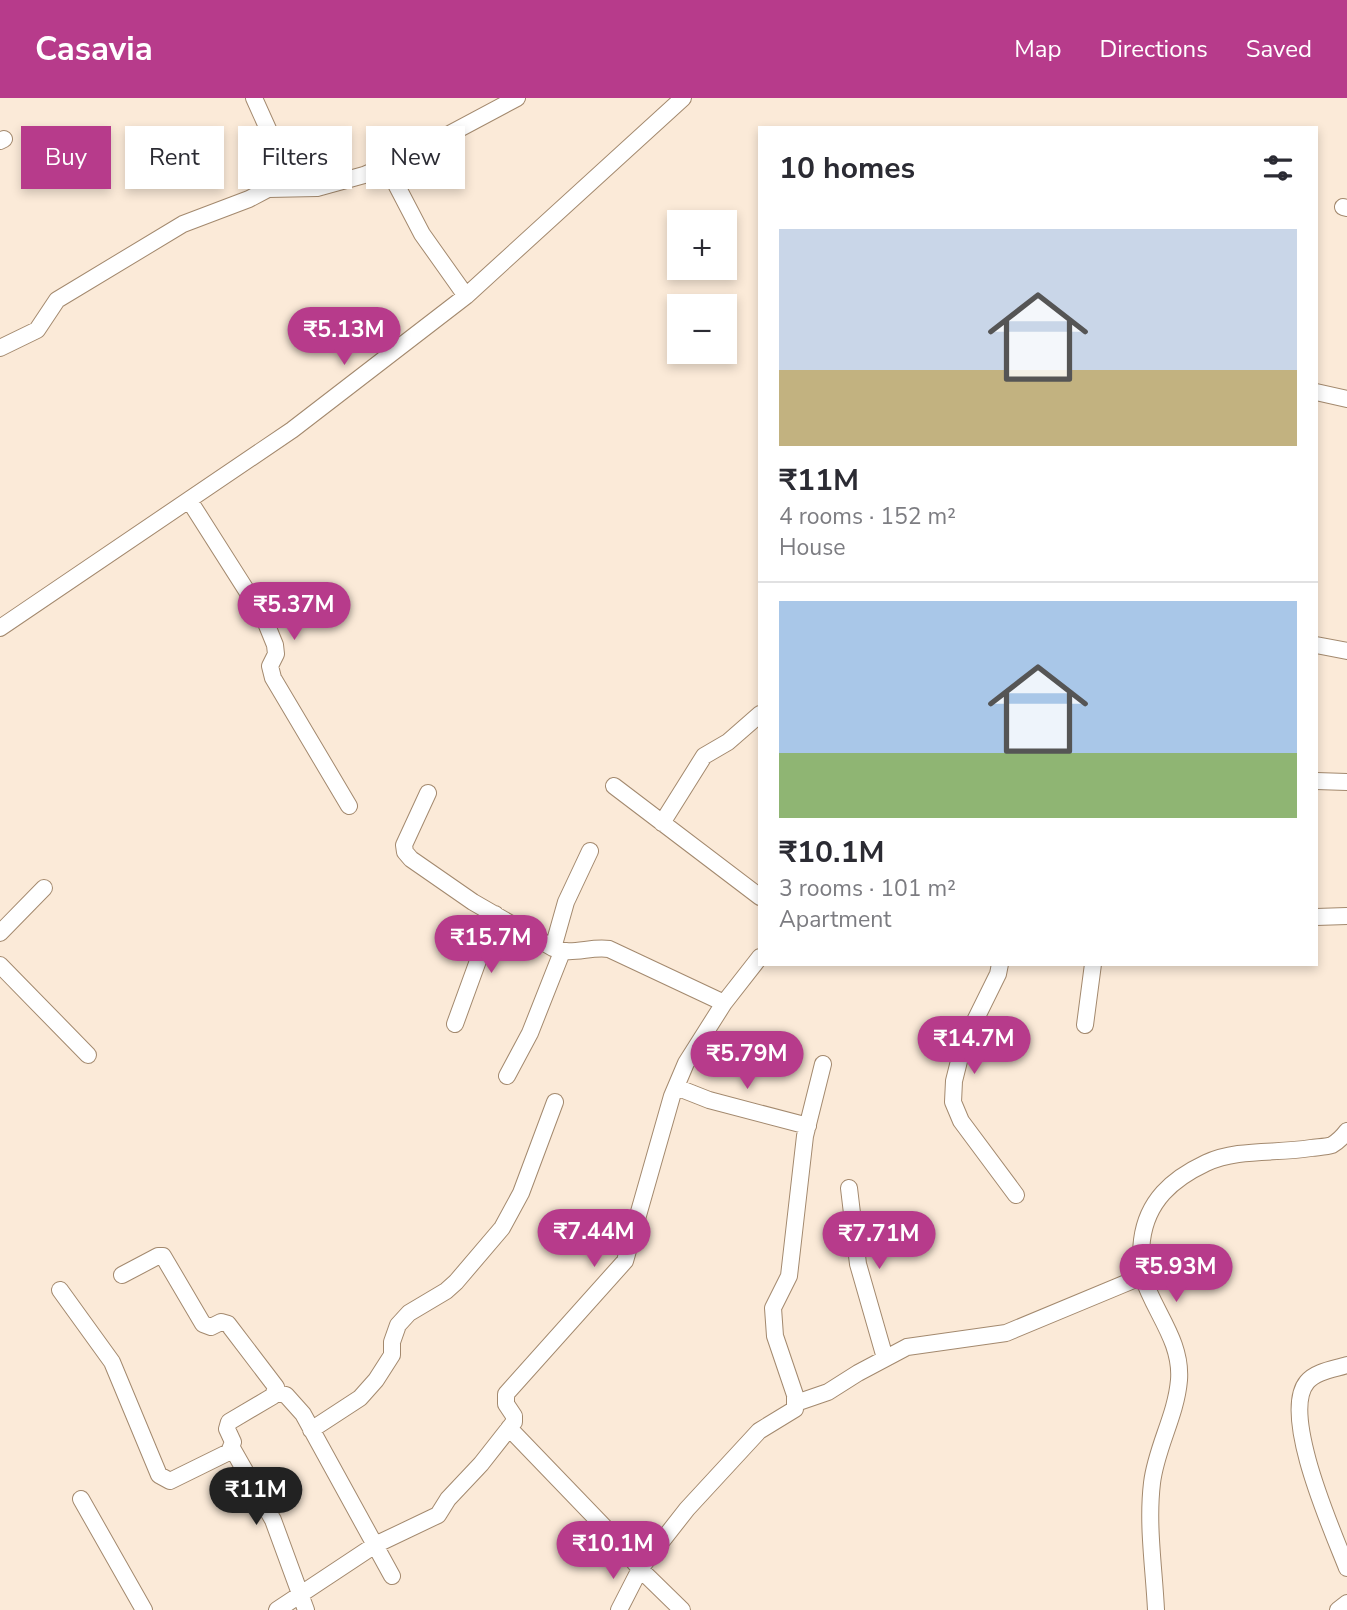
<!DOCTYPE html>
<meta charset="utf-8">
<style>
:root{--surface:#fff;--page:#f2f2f3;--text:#2b2b33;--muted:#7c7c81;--line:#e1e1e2;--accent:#b73b8b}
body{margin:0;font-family:"Nunito Sans",sans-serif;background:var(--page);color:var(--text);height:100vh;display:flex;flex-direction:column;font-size:26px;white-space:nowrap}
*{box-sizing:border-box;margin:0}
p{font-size:23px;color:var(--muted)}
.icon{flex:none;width:38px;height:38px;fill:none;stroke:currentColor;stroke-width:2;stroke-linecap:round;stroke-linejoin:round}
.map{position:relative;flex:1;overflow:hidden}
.drawer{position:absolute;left:758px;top:28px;width:560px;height:840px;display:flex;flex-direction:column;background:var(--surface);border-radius:0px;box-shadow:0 4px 10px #0003}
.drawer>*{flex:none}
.top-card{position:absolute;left:21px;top:28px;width:632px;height:63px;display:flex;gap:14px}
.tools{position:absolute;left:667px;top:112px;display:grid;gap:14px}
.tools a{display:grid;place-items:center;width:70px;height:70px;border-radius:0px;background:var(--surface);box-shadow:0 4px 10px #0003;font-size:35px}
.price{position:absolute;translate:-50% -60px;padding:0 16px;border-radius:24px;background:var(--accent);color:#fff;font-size:23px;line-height:46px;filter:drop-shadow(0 2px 4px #0008)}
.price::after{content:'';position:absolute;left:50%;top:42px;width:21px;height:16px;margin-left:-10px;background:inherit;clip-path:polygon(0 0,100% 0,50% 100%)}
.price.active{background:#222;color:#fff}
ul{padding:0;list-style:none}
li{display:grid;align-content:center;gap:14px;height:371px;padding:0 21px}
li+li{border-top:2px solid var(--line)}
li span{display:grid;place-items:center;height:217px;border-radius:0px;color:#555}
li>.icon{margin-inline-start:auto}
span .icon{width:126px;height:126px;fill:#fffc;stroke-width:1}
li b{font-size:30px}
h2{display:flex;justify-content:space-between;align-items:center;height:84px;padding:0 21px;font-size:30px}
.pill{padding:0 24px;border-radius:0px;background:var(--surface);box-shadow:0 4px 10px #0003;font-size:24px;line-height:63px}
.pill.active{background:var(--accent);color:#fff}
header{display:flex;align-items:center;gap:42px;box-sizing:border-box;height:98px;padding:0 35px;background:var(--accent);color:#fff}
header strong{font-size:33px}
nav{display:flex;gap:38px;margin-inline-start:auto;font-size:24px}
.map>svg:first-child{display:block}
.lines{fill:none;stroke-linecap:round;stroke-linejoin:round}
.minor-casing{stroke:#a3896e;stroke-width:18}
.minor{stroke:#fff;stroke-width:16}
</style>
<header>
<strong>Casavia</strong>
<nav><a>Map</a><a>Directions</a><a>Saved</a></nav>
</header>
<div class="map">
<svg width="1347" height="1512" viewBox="0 0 1347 1512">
<rect width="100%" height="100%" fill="#fbead8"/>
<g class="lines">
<defs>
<path id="minor" d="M254 0 277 51 302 90
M0 43 4 41
M386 67 422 136 466 198
M1343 109 1347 110
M0 250 37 232 57 202 183 126 249 101 268 91 317 90 364 77 412 56 517 0
M1316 294 1347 301
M189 402 264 520 275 547 276 556 270 568 273 580 349 708
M0 530 292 332 466 198 683 0
M1316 547 1347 553
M1316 683 1347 684
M614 688 760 799
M428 695 404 747 405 754 411 761 473 804 553 850C571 858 590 848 609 851L724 905
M662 725 704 658 728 644 760 616
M1316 819 1347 818
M0 835 44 790
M553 850 566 804 590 753
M1000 866 998 876 963 947 954 983 953 1004 961 1023 1016 1097
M0 867 88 957
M455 926 495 816
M1085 927 1093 866
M507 978 530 935 562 854
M676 989 709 1002 808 1028
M849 1090 858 1166 885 1260
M60 1192 112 1264 159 1377 170 1383 229 1354 233 1344 227 1331 229 1324 273 1298 276 1289 228 1226 221 1224 211 1229 203 1226 163 1158H158L122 1177
M1347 1267C1335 1271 1316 1273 1307 1284 1280 1316 1333 1434 1347 1470
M276 1295 286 1297 303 1316 392 1478
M796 1305 828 1294 858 1275 907 1249 1006 1235 1143 1178
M509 1330 613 1438 640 1471 682 1512
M311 1332 360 1300 376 1282 392 1257V1244L398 1227 409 1215 446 1193 456 1184 502 1130 521 1095 555 1004
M232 1350 273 1422 306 1512
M81 1401 144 1512
M277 1512 375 1447 438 1417 448 1401 481 1366 514 1324V1318L506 1306V1296L625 1163 672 998 686 965 724 905 760 859
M619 1512 640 1471 687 1411 759 1333 795 1311V1297L775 1238 773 1210 789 1178 805 1038 823 966
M1156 1512C1154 1470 1147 1427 1152 1385 1156 1350 1176 1318 1179 1282 1182 1243 1154 1214 1143 1179 1139 1167 1141 1153 1142 1142 1147 1103 1172 1081 1206 1065 1238 1050 1277 1056 1311 1050 1317 1049 1326 1049 1332 1047 1337 1044 1344 1037 1347 1033
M1338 1512 1347 1505"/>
</defs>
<use href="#minor" class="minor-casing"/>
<use href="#minor" class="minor"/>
</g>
</svg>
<div class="tools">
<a>+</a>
<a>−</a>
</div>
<b class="price" style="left:344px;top:269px">₹5.13M</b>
<b class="price" style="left:294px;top:544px">₹5.37M</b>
<b class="price" style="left:491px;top:877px">₹15.7M</b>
<b class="price" style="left:974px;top:978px">₹14.7M</b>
<b class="price" style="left:747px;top:993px">₹5.79M</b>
<b class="price" style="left:594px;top:1171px">₹7.44M</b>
<b class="price" style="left:879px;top:1173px">₹7.71M</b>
<b class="price" style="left:1176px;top:1206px">₹5.93M</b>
<b class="price active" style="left:256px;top:1429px">₹11M</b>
<b class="price" style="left:613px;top:1483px">₹10.1M</b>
<div class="top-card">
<a class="pill active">Buy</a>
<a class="pill">Rent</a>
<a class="pill">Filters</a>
<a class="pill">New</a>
</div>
<section class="drawer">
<h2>10 homes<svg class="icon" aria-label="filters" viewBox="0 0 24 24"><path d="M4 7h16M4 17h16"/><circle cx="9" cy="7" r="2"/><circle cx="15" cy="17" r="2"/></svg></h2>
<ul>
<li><span style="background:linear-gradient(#c9d6e8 65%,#c2b280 0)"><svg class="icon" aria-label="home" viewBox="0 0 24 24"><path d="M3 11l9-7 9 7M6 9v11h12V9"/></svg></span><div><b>₹11M</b><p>4 rooms · 152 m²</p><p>House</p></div></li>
<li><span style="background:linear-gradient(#a9c7e8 70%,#8fb573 0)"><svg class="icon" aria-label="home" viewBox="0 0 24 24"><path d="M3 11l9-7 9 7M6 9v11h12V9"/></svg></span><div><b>₹10.1M</b><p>3 rooms · 101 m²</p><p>Apartment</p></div></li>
</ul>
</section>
</div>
